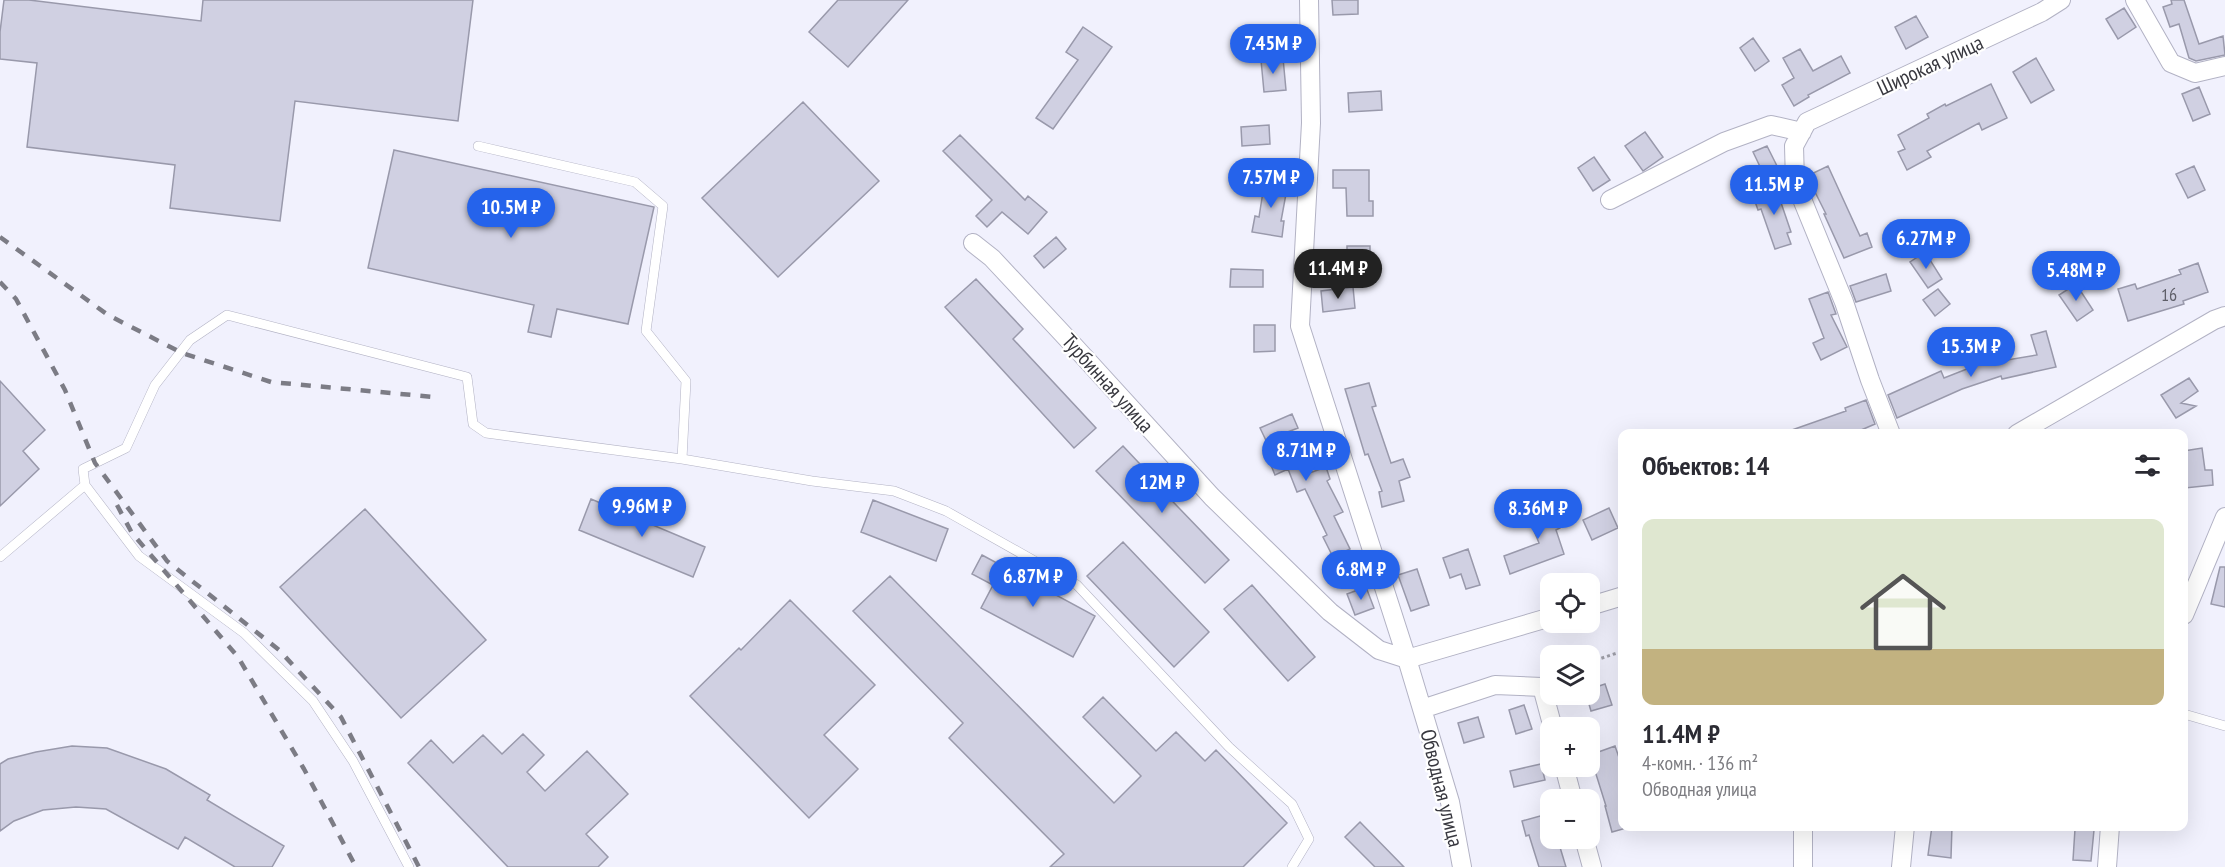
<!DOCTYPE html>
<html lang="ru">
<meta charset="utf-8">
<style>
:root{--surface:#fff;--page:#f2f2f3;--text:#2b2b33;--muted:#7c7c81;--accent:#2563eb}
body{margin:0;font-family:"PT Sans Narrow",sans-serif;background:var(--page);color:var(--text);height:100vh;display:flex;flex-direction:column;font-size:22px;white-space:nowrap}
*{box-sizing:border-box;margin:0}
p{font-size:20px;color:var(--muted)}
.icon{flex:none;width:33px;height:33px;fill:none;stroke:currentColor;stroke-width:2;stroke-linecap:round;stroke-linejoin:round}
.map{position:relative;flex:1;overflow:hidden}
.details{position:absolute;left:1618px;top:429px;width:570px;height:402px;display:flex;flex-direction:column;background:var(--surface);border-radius:12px;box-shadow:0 6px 24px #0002}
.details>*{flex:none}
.controls{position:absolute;left:1540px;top:573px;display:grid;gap:12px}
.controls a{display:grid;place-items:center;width:60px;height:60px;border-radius:12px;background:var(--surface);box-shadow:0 6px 24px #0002;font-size:30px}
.price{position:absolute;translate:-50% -51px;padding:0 14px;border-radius:21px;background:var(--accent);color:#fff;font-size:20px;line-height:39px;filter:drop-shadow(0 2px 3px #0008)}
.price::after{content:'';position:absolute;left:50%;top:36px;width:18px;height:14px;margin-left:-9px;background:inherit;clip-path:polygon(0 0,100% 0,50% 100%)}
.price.active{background:#222;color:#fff}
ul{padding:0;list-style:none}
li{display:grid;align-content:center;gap:12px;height:318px;padding:0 24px}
li span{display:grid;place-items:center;height:186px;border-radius:12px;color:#555}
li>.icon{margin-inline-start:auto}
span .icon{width:108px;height:108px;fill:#fffc;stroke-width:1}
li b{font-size:26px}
h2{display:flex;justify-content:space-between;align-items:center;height:72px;padding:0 24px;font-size:26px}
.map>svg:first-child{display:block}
.building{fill:#d0d0e2;stroke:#9999ab;stroke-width:1.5}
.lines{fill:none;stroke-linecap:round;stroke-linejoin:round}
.service-casing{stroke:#b2b2c4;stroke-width:10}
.minor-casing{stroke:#b2b2c4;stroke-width:20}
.path{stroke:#a0a0aa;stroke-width:3;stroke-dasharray:3 3;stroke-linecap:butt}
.service{stroke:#fff;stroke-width:9}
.minor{stroke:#fff;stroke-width:18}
.rail{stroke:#7c7c85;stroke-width:4.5;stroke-dasharray:10 10;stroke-linecap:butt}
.labels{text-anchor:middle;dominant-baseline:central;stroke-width:4.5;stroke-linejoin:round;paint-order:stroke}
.number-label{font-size:18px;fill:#5e5e68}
.street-label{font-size:21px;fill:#38383f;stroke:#fff}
</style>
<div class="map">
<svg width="2225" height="867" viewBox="0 0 2225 867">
<rect width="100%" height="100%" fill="#f1f1fd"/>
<path class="building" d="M4 0H29L201 21 203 0H473L458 121 295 101 280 221 170 208 175 165 27 147 37 63 0 59V32Z
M838 0H908L848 67 809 32Z
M1332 0H1358V14L1333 15Z
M2171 0H2184L2199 44 2223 36 2225 55 2196 61 2189 58 2179 24 2170 27 2163 7 2172 4Z
M2124 8 2136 27 2118 39 2106 19Z
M1916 16 1928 37 1906 49 1895 27Z
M1083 27 1112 47 1053 129 1036 118 1078 60 1066 52Z
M1753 38 1769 61 1755 71 1740 48Z
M1800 49 1813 71 1841 56 1850 73 1808 95 1809 97 1794 106 1782 85 1794 78 1783 58Z
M1283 58 1286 90 1264 92 1261 60Z
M2036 58 2054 90 2031 103 2013 72Z
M1991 84 2007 118 1982 130 1979 123 1927 151 1931 157 1907 170 1898 152 1905 149 1898 135 1929 118 1927 114 1945 104 1946 106Z
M2199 87 2210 114 2193 121 2182 94Z
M1381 91 1382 110 1349 112 1348 93Z
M803 102 879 181 778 277 702 198Z
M1269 125 1270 144 1242 146 1241 127Z
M1645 132 1663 157 1643 171 1625 146Z
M960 135 1025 200 1028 196 1047 212 1028 234 1002 212 987 227 976 216 992 200 943 151Z
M1767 146 1779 170 1765 177 1753 152Z
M394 150 654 207 628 324 557 309 551 337 528 332 534 305 368 268Z
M1594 157 1610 180 1593 191 1578 168Z
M1828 166 1860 236 1867 233 1872 247 1844 258 1824 214H1826L1807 176Z
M2194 166 2205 190 2188 198 2176 174Z
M1333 170H1369V201H1373V216H1347L1346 188H1333Z
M1265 179 1288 183 1281 221H1284L1282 237 1252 232 1255 216 1259 217Z
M1775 185 1791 232 1787 233 1791 244 1775 249 1761 209 1758 210 1752 193Z
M1056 237 1066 249 1044 268 1034 256Z
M1347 246H1370V264H1347Z
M1925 252 1942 279 1928 288 1910 262Z
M2198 263 2208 292 2183 301 2184 304 2128 321 2118 289 2135 284 2137 289 2181 274 2179 270Z
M1231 269 1263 270V287H1230Z
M1886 274 1891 291 1856 302 1850 286Z
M976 279 1023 329 1013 339 1096 428 1074 448 945 307Z
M2076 284 2093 310 2077 321 2059 295Z
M1353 287 1355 308 1323 312 1321 291Z
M1938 289 1950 304 1935 316 1923 300Z
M1828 292 1836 314 1831 315 1847 347 1821 360 1813 343 1824 338 1809 299Z
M1254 325H1275V351L1254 352Z
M2046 331 2056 367 2002 379 2001 376 1962 389 1897 418 1888 395 1941 371 1944 378 1977 365 2037 355 2031 335Z
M2189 378 2198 391 2181 403 2196 406 2176 418 2161 395Z
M0 381 45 430 23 451 39 469 0 506Z
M1369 383 1376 406 1372 407 1391 463 1403 459 1410 477 1399 481 1404 501 1382 507 1379 492 1382 491 1368 454 1365 455 1345 389Z
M1866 400 1875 424 1852 434H1790L1789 431 1846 411 1845 408Z
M1292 414 1298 428 1285 433 1304 475 1326 467 1330 479 1327 481 1343 512 1334 516 1350 549 1333 557 1323 537 1327 535 1305 489 1297 492 1288 469 1275 475 1268 458 1273 455 1260 428Z
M1123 446 1155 480 1153 481 1229 560 1205 583 1096 471Z
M2202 448 2205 470H2212L2213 485 2185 488 2184 451Z
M591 499 705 547 693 577 579 530Z
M1548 499 1560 528 1556 530 1564 554 1510 574 1504 556 1539 543 1525 509Z
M873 500 948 529 936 561 861 532Z
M1609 508 1618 528 1592 540 1583 520Z
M365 509 486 640 401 718 280 587Z
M1123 542 1209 632 1174 667 1087 576Z
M1468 549 1480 585 1466 589 1461 574 1450 578 1443 558Z
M982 555 1095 616 1073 657 981 608 993 585 972 574Z
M2220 567H2225V607L2211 604Z
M1417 569 1429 605 1411 611 1398 575Z
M890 576 1114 803 1141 776 1083 717 1103 697 1156 751 1176 732 1205 761 1216 750 1287 823 1243 867H1050L1064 854 949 738 963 723 853 611Z
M1252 585 1315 657 1288 681 1224 609Z
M1366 587 1374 608 1355 615 1347 594Z
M790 600 875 685 824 735 858 769 809 818 690 696 739 648 741 650Z
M1605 684 1612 705 1591 711 1586 694H1590V689Z
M1524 705 1532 729 1516 734 1509 710Z
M1478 717 1484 737 1464 743 1458 723Z
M523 734 544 755 527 772 545 791 587 751 628 794 586 834 608 857 598 867H508L408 763 431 740 453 763 483 735 502 754Z
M72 746 107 748 166 769 210 795 207 800 284 846 272 867H235L185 837 178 849 106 809 76 807 43 810 14 821 0 831V764L8 759 36 752Z
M1615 746 1623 769V829L1612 832 1605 806H1606L1590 755Z
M1541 764 1545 780 1514 787 1510 771Z
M1551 813V846L1559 844 1566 867H1539L1529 835 1526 836 1522 821Z
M1360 822 1404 867H1375L1345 837Z
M1932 826H1952L1951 858 1928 855Z
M2075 829 2094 830 2091 861 2073 860Z"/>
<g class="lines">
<defs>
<path id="service" d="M478 146 635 182 663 206 646 331 686 381 682 459
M85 485 83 469 126 448 155 385 190 340 227 315 467 377 473 424 486 433 682 459 812 481 894 491 946 511 1077 585 1229 747 1292 804 1309 839 1292 867
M0 557 85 485 139 556 244 633 313 701 353 761 409 867
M2184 714 2225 726"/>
<path id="minor" d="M1309 0 1311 123 1300 326 1407 659 1450 802 1462 867
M2135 0 2171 63 2195 73 2225 66
M1610 200 1724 142 1771 125 1802 132
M973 243 992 258 1075 347 1212 497 1330 612 1379 650 1407 659
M1891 434 1870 380 1844 302 1795 182 1794 146 1807 122 2042 12 2061 0
M2017 434 2214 320 2225 316
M1590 606 1623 596
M2184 615 2225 517
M1407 659 1551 617
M1422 709 1495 685 1542 687 1553 728
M1564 766 1573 800
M1584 838 1592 867
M1803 867V826
M1901 867 1905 826
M2107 867 2110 826"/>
</defs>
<use href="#service" class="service-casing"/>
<use href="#minor" class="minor-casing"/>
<path class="path" d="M1590 662 1623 651"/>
<use href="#service" class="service"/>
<use href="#minor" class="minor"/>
<path class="rail" d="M0 237 108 315 182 353 271 382 434 397
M0 282 16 299 65 390 95 463 167 561 279 650 341 717 419 867
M117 505 132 533 238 657 304 769 356 867"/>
</g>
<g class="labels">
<g class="number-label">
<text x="2169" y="294">16</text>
</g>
<g class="street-label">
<text transform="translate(1930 65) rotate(-25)">Широкая улица</text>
<text transform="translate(1108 383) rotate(48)">Турбинная улица</text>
<text transform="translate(1442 788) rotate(76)">Обводная улица</text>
</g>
</g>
</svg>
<div class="controls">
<a><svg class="icon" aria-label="locate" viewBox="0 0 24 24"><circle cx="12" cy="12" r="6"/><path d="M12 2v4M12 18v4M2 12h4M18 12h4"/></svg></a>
<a><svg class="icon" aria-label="layers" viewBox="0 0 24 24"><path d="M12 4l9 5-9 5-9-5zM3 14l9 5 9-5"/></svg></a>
<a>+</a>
<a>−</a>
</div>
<b class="price" style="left:1273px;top:75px">7.45M ₽</b>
<b class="price" style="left:1271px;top:209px">7.57M ₽</b>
<b class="price" style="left:1774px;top:216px">11.5M ₽</b>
<b class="price" style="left:511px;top:239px">10.5M ₽</b>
<b class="price" style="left:1926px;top:270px">6.27M ₽</b>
<b class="price active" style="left:1338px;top:300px">11.4M ₽</b>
<b class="price" style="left:2076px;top:302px">5.48M ₽</b>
<b class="price" style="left:1971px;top:378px">15.3M ₽</b>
<b class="price" style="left:1306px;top:482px">8.71M ₽</b>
<b class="price" style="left:1162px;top:514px">12M ₽</b>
<b class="price" style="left:642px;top:538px">9.96M ₽</b>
<b class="price" style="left:1538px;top:540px">8.36M ₽</b>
<b class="price" style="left:1361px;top:601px">6.8M ₽</b>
<b class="price" style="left:1033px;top:608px">6.87M ₽</b>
<section class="details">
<h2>Объектов: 14<svg class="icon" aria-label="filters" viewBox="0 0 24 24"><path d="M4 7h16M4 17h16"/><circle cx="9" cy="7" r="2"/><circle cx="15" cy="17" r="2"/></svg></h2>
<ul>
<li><span style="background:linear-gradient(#dfe7d0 70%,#c2b280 0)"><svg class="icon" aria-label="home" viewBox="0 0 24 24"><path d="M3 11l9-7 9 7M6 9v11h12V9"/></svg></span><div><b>11.4M ₽</b><p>4-комн. · 136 m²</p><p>Обводная улица</p></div></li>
</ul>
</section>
</div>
